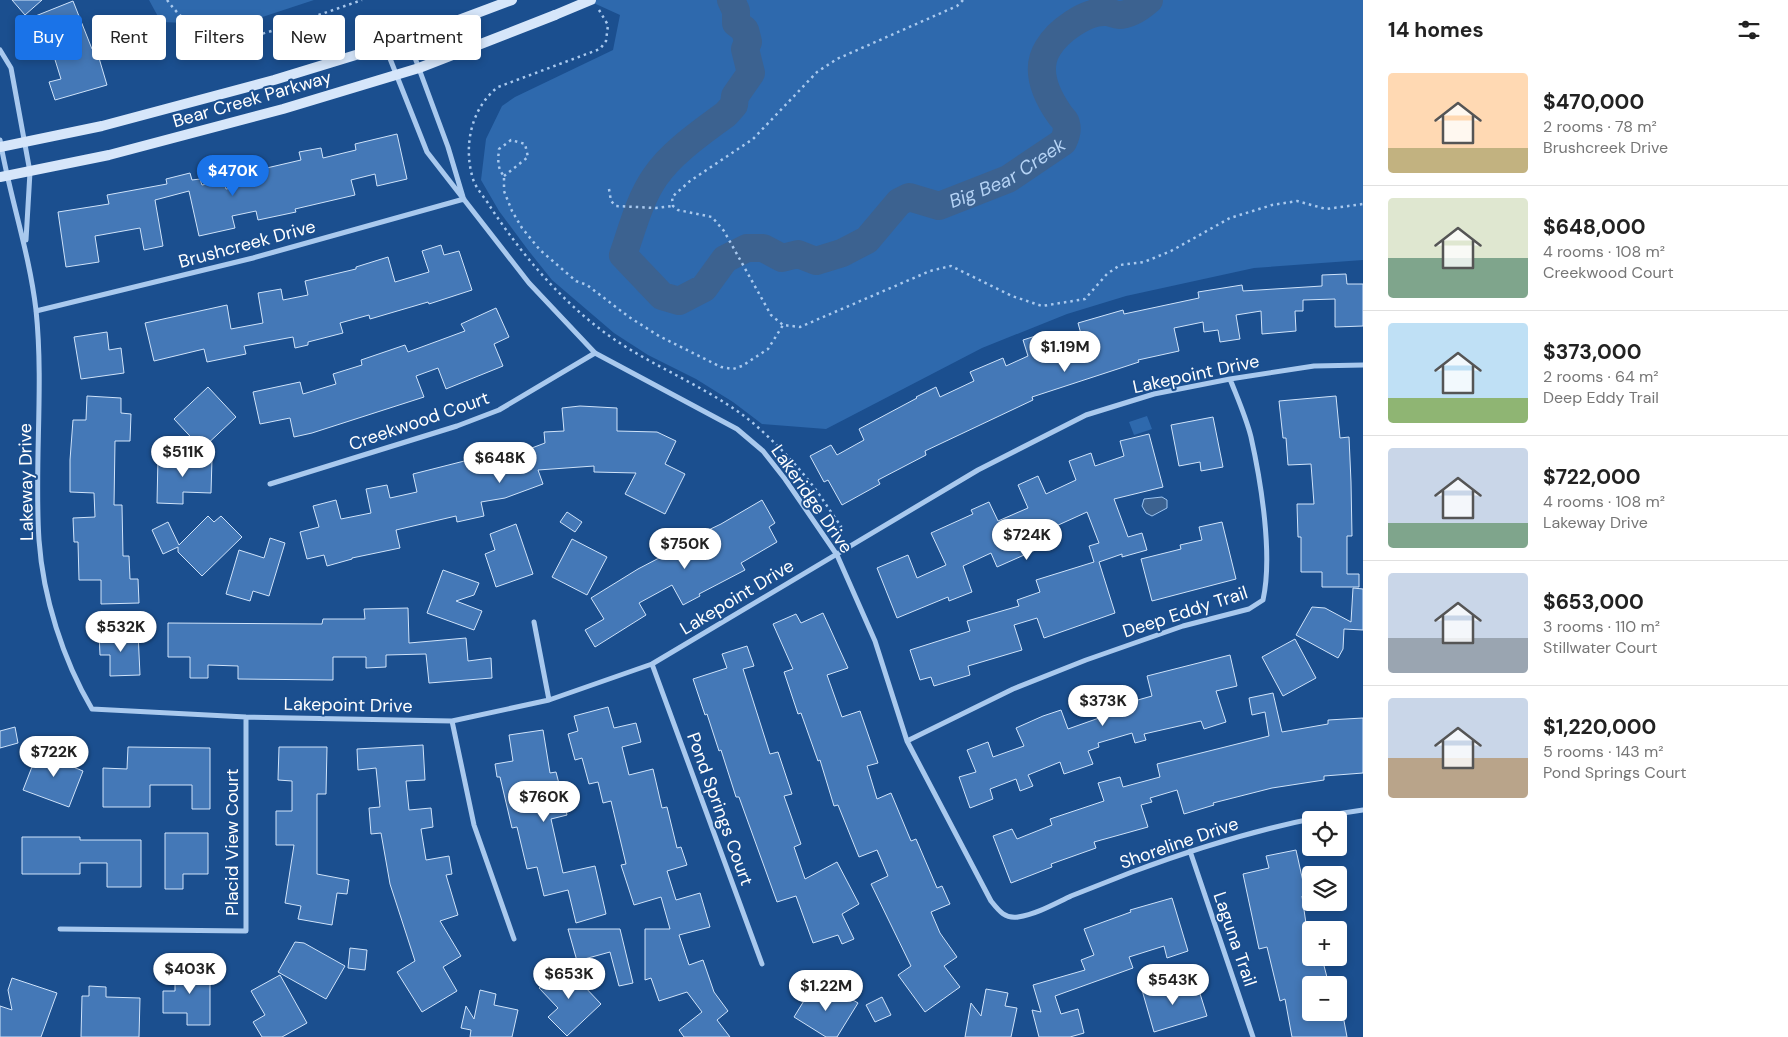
<!DOCTYPE html>
<meta charset="utf-8">
<style>
:root{--surface:#fff;--page:#f6f6f6;--text:#222;--muted:#767676;--line:#e0e0e0;--accent:#1a73e8}
body{margin:0;font-family:"DM Sans",sans-serif;background:var(--page);color:var(--text);height:100vh;display:flex;flex-direction:column;font-size:19px;white-space:nowrap}
*{box-sizing:border-box;margin:0}
p{font-size:16px;color:var(--muted)}
.icon{flex:none;width:28px;height:28px;fill:none;stroke:currentColor;stroke-width:2;stroke-linecap:round;stroke-linejoin:round}
.map{position:relative;flex:1;overflow:hidden}
.details{display:flex;flex-direction:column;background:var(--surface);width:425px}
.details>*{flex:none}
.top-card{position:absolute;left:15px;top:15px;width:475px;height:45px;display:flex;gap:10px}
.tools{position:absolute;left:1302px;top:811px;display:grid;gap:10px}
.tools a{display:grid;place-items:center;width:45px;height:45px;border-radius:5px;background:var(--surface);box-shadow:0 2px 8px #0003;font-size:25px}
.price{position:absolute;translate:-50% -42px;padding:0 11px;border-radius:18px;background:#fff;color:#222;font-size:16px;line-height:32px;filter:drop-shadow(0 1px 2px #0008)}
.price::after{content:'';position:absolute;left:50%;top:30px;width:15px;height:11px;margin-left:-8px;background:inherit;clip-path:polygon(0 0,100% 0,50% 100%)}
.price.selected{background:var(--accent);color:#fff}
ul{padding:0;list-style:none}
li{display:flex;align-items:center;gap:15px;height:125px;padding:0 25px}
li+li{border-top:1px solid var(--line)}
li span{display:grid;place-items:center;flex:none;width:140px;height:100px;border-radius:5px;color:#555}
li>.icon{margin-inline-start:auto}
span .icon{width:60px;height:60px;fill:#fffc;stroke-width:1}
li b{font-size:21px}
h2{display:flex;justify-content:space-between;align-items:center;height:60px;padding:0 25px;font-size:21px}
.tag{padding:0 18px;border-radius:5px;background:var(--surface);box-shadow:0 2px 8px #0003;font-size:18px;line-height:45px}
.tag.selected{background:var(--accent);color:#fff}
main{display:flex;flex:1;min-height:0}
.map>svg:first-child{display:block}
.green{fill:#2e69ad}
.water{fill:#3c6290;stroke:#9cc4f0}
.lines{fill:none;stroke-linecap:round;stroke-linejoin:round}
.river{stroke:#3c6290;stroke-width:28}
.building{fill:#4478b7;stroke:#cfe3fa}
.path{stroke:#a9c9ee;stroke-width:2.5;stroke-dasharray:2.5 4;stroke-linecap:butt}
.street{stroke:#a9c9ee;stroke-width:5}
.secondary{stroke:#d6e6fa;stroke-width:10}
.secondary-bridge{stroke:#d6e6fa;stroke-width:10}
.labels{text-anchor:middle;dominant-baseline:central;stroke-width:4;stroke-linejoin:round;paint-order:stroke}
.street-label{font-size:18px;fill:#fff;stroke:#1b4f8f}
.water-label{font-size:19px;font-style:italic;fill:#b5d3f5;stroke:#1b4f8f}
</style>
<main>
<div class="map">
<svg width="1363" height="1037" viewBox="0 0 1363 1037">
<rect width="100%" height="100%" fill="#1b4f8f"/>
<path class="green" d="M149 0H314L238 25 161 22Z
M587 0H1363V260L1254 268 1126 296 1067 314 982 348 826 429 762 424 733 402 696 379 648 355 614 333 552 280 528 250 499 211 481 180 486 139 502 106 515 97 613 50 620 15Z
M1147 416 1152 429 1134 435 1129 422Z"/>
<path class="water" d="M1162 497 1167 500V508L1152 516 1146 513 1142 506 1144 499Z"/>
<g class="lines">
<path class="river" id="s1" d="M731 0 736 11V23L745 30 748 42 745 49 751 73 735 96 734 105 726 114C702 132 672 152 655 177 639 200 632 230 623 255L662 296 679 301 704 288 725 259 747 248H763L782 258 798 254 816 261 842 253 867 240 899 202 909 197 939 206 1008 179 1063 142C1066 136 1068 130 1066 124 1066 120 1062 118 1060 115 1046 95 1034 70 1048 48 1058 31 1085 12 1104 12 1109 11 1114 15 1119 15 1130 15 1141 7 1149 0"/>
</g>
<path class="building" d="M12 0H42L25 15Z
M73 1 92 49 96 48 107 85 55 100 49 82 61 79 52 50 42 55 28 19Z
M397 134 407 179 377 186 375 174 351 180 355 195 295 209 296 212 258 220 256 211 232 216 235 228 199 236 189 191 155 200 163 246 144 250 140 228 95 236 99 262 66 267 58 212 109 204 107 195 167 184 166 179 190 173 192 180 200 179 202 185 224 180 226 189 261 182 258 170 301 160 299 152 321 148 323 158 356 150 355 144Z
M441 245 444 255 459 251 472 290 429 304 428 302 370 319 369 315 340 323 343 333 308 342V345L295 348 293 337 244 346 246 354 207 362 204 349 154 361 145 323 227 305 231 329 263 323 258 293 281 289 283 300 308 295 305 281 356 269V267L388 257 395 282 429 272 422 251Z
M1346 274 1347 284H1363V326L1335 327V299L1303 300V311H1295L1296 331 1262 334 1261 311 1236 315 1240 339 1220 342 1218 330 1204 332 1203 322 1174 328 1179 351 1138 360 1139 362 1032 397 1033 400 925 451 926 455 878 480 880 484 842 505 828 480 824 482 810 456 831 445 837 455 864 440 859 429 917 398 916 397 936 387 940 397 974 381 970 372 1003 358 1006 366 1028 356 1023 340 1045 333 1048 344 1081 334 1078 323 1123 310 1124 314 1199 298 1198 292 1242 285 1243 291 1322 286V275Z
M496 308 509 337 494 344 503 366 446 389 438 368 416 376 424 397 312 433 294 437 290 418 260 424 253 392 300 382 303 394 336 384 333 374 362 365 361 360 405 345 408 352 465 331 461 324Z
M107 332 109 350 121 348 124 373 81 379 74 337Z
M208 387 236 417 202 449 174 419Z
M87 396 121 398V413L131 414 130 441H115L114 505H122L123 556H129L130 579H138L139 603 101 604V580H79L78 542H74L73 518 95 517 94 493 70 492V460L73 420H86Z
M1336 396 1340 438 1349 437 1351 482 1352 536H1347V574H1359V587H1322V572H1301V537H1298L1297 504H1314L1311 464 1288 465 1286 438H1283L1279 401Z
M580 406 617 408V431L657 432 676 441 665 464 685 474 665 514 625 494 636 473 594 472V466L538 470 543 484 505 498 481 502 484 516 457 522 456 516 396 530 400 548 352 558V559L327 566 324 555 307 559 300 532 319 527 313 506 336 500 341 519 371 513 366 489 387 485 390 498 417 492 413 474 488 455 487 453 504 446 508 457 545 443 544 432 564 431 562 408Z
M1213 417 1223 467 1201 471 1200 462 1179 466 1171 425Z
M1149 434 1163 487 1114 499 1128 537 1142 533 1147 550 1122 557V554L1099 562 1115 613 1044 638 1037 618 1014 625 1022 650 968 666 970 675 934 686 931 677 920 680 910 650 970 631 967 621 1019 606 1017 600 1040 592 1036 580 1094 562 1089 546 1099 543 1087 512 1034 536 1040 548 997 567 991 553 963 566 972 592 949 601 948 597 897 618 877 568 908 555 917 578 946 565 931 533 973 514 971 510 989 502 998 521 1028 508 1018 485 1038 476 1046 494 1076 480 1069 461 1091 453 1095 466 1124 456 1120 441Z
M158 457 212 458 211 493 183 492V504L157 503Z
M762 500 775 523 769 527 777 542 741 563 745 570 699 594 700 596 683 605 672 585 639 603 646 615 595 647 585 630 604 619 591 598 638 569 680 547 679 544 721 524Z
M567 512 582 522 575 532 560 522Z
M208 516 214 522 221 516 242 537 202 576 178 552V547L163 554 152 530 168 522 179 545Z
M1222 522 1236 579 1152 601 1141 559 1181 549 1180 545 1202 540 1199 527Z
M516 524 533 574 496 587 485 554 495 550 490 534Z
M270 538 285 543 269 596 253 591 250 601 226 594 239 550 264 558Z
M572 539 607 557 587 595 552 577Z
M443 570 479 583 474 595 456 601 482 611 474 630 427 613Z
M1353 588 1363 589V630L1344 629 1343 649 1338 658 1296 635 1312 607 1325 608 1351 622Z
M408 608 409 643 466 638 468 661 491 658 492 678 429 683 426 654 386 655V667L366 668V657H333V680L238 679V666L208 665V678H190V657H168V623L322 624 323 619H365L364 609Z
M823 613 848 668 827 675 842 717 860 711 878 763 867 766 877 799 891 793 911 841 916 839 937 888 942 886 950 904 931 912 940 933 957 957 944 966 960 987 925 1012 898 975 911 966 871 884 888 876 877 850 859 857 838 805 834 806 820 760 818 761 801 713 798 714 784 672 793 669 773 624 796 614 801 623Z
M138 632 140 675 110 676V655H100L99 633Z
M1295 639 1316 678 1283 696 1262 657Z
M747 646 754 666 743 669 770 754 778 752 792 794 784 796 801 844 794 847 805 879 837 862 859 904 842 914 854 939 842 944 838 935 813 943 796 896 777 902 739 797H736L721 750 719 751 707 714 705 715 693 679 727 668 722 654Z
M1230 655 1237 686 1216 691 1226 722 1204 729 1201 721 1144 734 1146 740 1135 743 1132 733 1098 743 1099 747 1088 751 1093 764 1064 774 1060 762 1028 775 1033 786 1020 791 1016 779 990 789 993 799 970 808 959 777 976 772 967 750 988 742 993 757 1024 746 1016 728 1043 716 1061 710 1068 729 1099 718 1092 696 1108 691 1113 707 1152 696 1147 676Z
M1273 693 1282 732 1328 724V720L1363 718V773L1324 776V780L1272 788 1213 803 1214 805 1184 814 1177 790 1150 798 1152 802 1141 805 1148 827 1094 842 1096 848 1051 864 1052 867 1011 883 993 836 1012 829 1017 839 1052 825 1050 819 1104 801 1098 783 1120 777 1123 787 1160 777 1157 764 1269 736 1265 712 1252 715 1249 698Z
M608 707 614 728 636 723 641 742 622 747 629 775 653 769 662 808 667 807 677 848 681 847 687 865 667 871 676 900 700 893 710 927 679 935 689 965 703 960 714 992 728 1011 717 1020 730 1037H684L679 1030 702 1012 687 992 659 1001 651 978 645 980V929H670L661 897 634 905 621 865 626 864 611 801 603 803 598 782 589 784 582 758 575 760 568 734 578 731 574 716Z
M15 727 18 743 0 748V731Z
M543 730 550 773 556 772 567 815 551 819 563 873 595 866 606 914 576 923 568 890 544 896 537 867 527 869 517 827 512 828 500 777H497L495 764 513 761 509 735Z
M423 745 425 780 406 781 409 810 431 808 433 827 421 829 426 860 449 856 452 874 446 875 458 915 440 921 461 956 443 967 457 991 422 1012 397 972 415 961 390 884 381 833 371 834 369 808 380 807 376 768 358 770 357 749Z
M55 747 70 753 66 764 83 771 69 807 23 790 37 754 50 759Z
M128 747 210 748V809H192V785H150V807H103V768L127 769Z
M279 747H327L326 794H317V874L349 880 347 894 337 893 332 925 298 919 301 906 285 903 294 845H276V811H292V781L278 780Z
M165 833H208V874H183V889H165Z
M22 837H80V840H141V887H107V863H80V874H22Z
M1296 850 1306 895 1302 896 1311 958H1322L1329 985H1311V1016L1339 1012 1342 1010 1347 1037H1292L1285 999 1280 1001 1267 947 1259 949 1243 874 1269 868 1266 856Z
M1172 898 1188 951 1167 958 1164 946 1129 957 1133 968 1055 996 1061 1014 1078 1009 1084 1033 1070 1037H1039L1032 1010 1041 1012 1033 985 1085 970 1081 960 1094 955 1084 929 1131 912 1130 910Z
M568 929H620L633 983 619 986 610 952 577 961Z
M295 942 304 943 345 966 326 999 278 972Z
M350 948 367 950 365 970 348 968Z
M564 965 601 1004 567 1036 548 1017 558 1008 539 988Z
M175 967H210V1025H187V1013H163V991H175Z
M280 975 307 1023 282 1037H262L253 1022 265 1015 251 991Z
M12 978 57 993 41 1037H0V1006L12 1010 8 990Z
M1169 982 1172 992 1197 984 1207 1016 1154 1032 1142 990Z
M89 986 106 987V997L140 998 139 1037H81L82 996H89Z
M813 986 835 1000 840 992 858 1003 837 1037H826L794 1017Z
M986 989 1008 993 1005 1006 1017 1008 1011 1037H965L971 1003 981 1016Z
M480 990 496 994 494 1005 518 1010 512 1037H470L471 1030 461 1028 466 1006 474 1019Z
M882 997 891 1015 875 1022 866 1005Z"/>
<g class="lines">
<path class="path" d="M167 0C206 52 238 43 292 24 316 16 339 8 362 0
M963 0 957 6 837 59 817 72 753 139 690 181 672 197 673 206 678 210 712 217 724 231 771 315 783 325 800 327 930 271 951 266 1012 296 1042 306 1085 299 1107 274 1120 265 1144 262 1171 251 1230 218 1272 205 1297 201 1326 209 1363 204
M599 10 608 25 606 41 600 49 498 87C471 108 463 146 473 179 476 189 486 199 491 208 523 256 561 301 608 335 654 368 709 387 753 423 775 442 796 464 813 486 823 499 831 513 841 526L840 532
M504 176 528 157 525 144 511 140 499 149C498 160 497 168 504 176V191L512 211 522 228 540 250 576 281 587 285 629 317 659 336 721 367 733 369 742 366 768 349 783 325
M609 189 611 201 616 206 656 208 672 206"/>
<path class="street" d="M408 39 448 147 463 197
M385 46 427 152 529 283 595 353 737 429 763 451 785 479 837 555 875 641 907 741 991 901C999 911 1005 919 1018 917 1037 914 1054 904 1071 896 1091 888 1112 880 1132 872 1207 844 1283 821 1363 810
M0 50 11 68 30 172 26 240
M0 140C10 198 29 251 36 310 44 387 34 464 39 540 43 597 63 660 92 709L246 717 452 721 549 700 652 664 978 470 1086 415 1154 394 1230 379 1314 366 1363 365
M36 311 253 258 464 199
M270 484 457 426 499 410 595 353
M534 622 549 700
M652 664 762 964
M452 721 474 825 514 939
M907 741 1013 689 1086 660 1183 626 1249 609 1263 600C1273 555 1261 482 1251 437 1246 417 1237 397 1230 379
M1190 851 1253 1037
M60 929 246 931V717"/>
<path class="secondary" d="M0 147 102 126 274 80 408 39 512 0
M0 177 109 155 283 109 419 68 555 15"/>
<path class="secondary-bridge" d="M555 15 591 0"/>
</g>
<g class="labels">
<g class="street-label">
<text transform="translate(252 99) rotate(-16)">Bear Creek Parkway</text>
<text transform="translate(247 244) rotate(-15)">Brushcreek Drive</text>
<text transform="translate(1196 374) rotate(-12)">Lakepoint Drive</text>
<text transform="translate(419 421) rotate(-19)">Creekwood Court</text>
<text transform="translate(26 482) rotate(-91)">Lakeway Drive</text>
<text transform="translate(812 499) rotate(55)">Lakeridge Drive</text>
<text transform="translate(737 597) rotate(-31)">Lakepoint Drive</text>
<text transform="translate(1185 612) rotate(-18)">Deep Eddy Trail</text>
<text transform="translate(348 705) rotate(1)">Lakepoint Drive</text>
<text transform="translate(720 809) rotate(70)">Pond Springs Court</text>
<text transform="translate(232 842) rotate(-90)">Placid View Court</text>
<text transform="translate(1179 843) rotate(-19)">Shoreline Drive</text>
<text transform="translate(1235 939) rotate(71)">Laguna Trail</text>
</g>
<g class="water-label">
<text stroke="none"><textPath href="#s1" startOffset="769">Big Bear Creek</textPath></text>
</g>
</g>
</svg>
<div class="tools">
<a><svg class="icon" aria-label="locate" viewBox="0 0 24 24"><circle cx="12" cy="12" r="6"/><path d="M12 2v4M12 18v4M2 12h4M18 12h4"/></svg></a>
<a><svg class="icon" aria-label="layers" viewBox="0 0 24 24"><path d="M12 4l9 5-9 5-9-5zM3 14l9 5 9-5"/></svg></a>
<a>+</a>
<a>−</a>
</div>
<b class="price selected" style="left:233px;top:197px">$470K</b>
<b class="price" style="left:1065px;top:373px">$1.19M</b>
<b class="price" style="left:183px;top:478px">$511K</b>
<b class="price" style="left:500px;top:484px">$648K</b>
<b class="price" style="left:1027px;top:561px">$724K</b>
<b class="price" style="left:685px;top:570px">$750K</b>
<b class="price" style="left:121px;top:653px">$532K</b>
<b class="price" style="left:1103px;top:727px">$373K</b>
<b class="price" style="left:54px;top:778px">$722K</b>
<b class="price" style="left:544px;top:823px">$760K</b>
<b class="price" style="left:190px;top:995px">$403K</b>
<b class="price" style="left:569px;top:1000px">$653K</b>
<b class="price" style="left:1173px;top:1006px">$543K</b>
<b class="price" style="left:826px;top:1012px">$1.22M</b>
<div class="top-card">
<a class="tag selected">Buy</a>
<a class="tag">Rent</a>
<a class="tag">Filters</a>
<a class="tag">New</a>
<a class="tag">Apartment</a>
</div>
</div>
<section class="details">
<h2>14 homes<svg class="icon" aria-label="filters" viewBox="0 0 24 24"><path d="M4 7h16M4 17h16"/><circle cx="9" cy="7" r="2"/><circle cx="15" cy="17" r="2"/></svg></h2>
<ul>
<li><span style="background:linear-gradient(#ffd9b3 75%,#c2b280 0)"><svg class="icon" aria-label="home" viewBox="0 0 24 24"><path d="M3 11l9-7 9 7M6 9v11h12V9"/></svg></span><div><b>$470,000</b><p>2 rooms · 78 m²</p><p>Brushcreek Drive</p></div></li>
<li><span style="background:linear-gradient(#dfe7d0 60%,#7fa58c 0)"><svg class="icon" aria-label="home" viewBox="0 0 24 24"><path d="M3 11l9-7 9 7M6 9v11h12V9"/></svg></span><div><b>$648,000</b><p>4 rooms · 108 m²</p><p>Creekwood Court</p></div></li>
<li><span style="background:linear-gradient(#bfe0f5 75%,#8fb573 0)"><svg class="icon" aria-label="home" viewBox="0 0 24 24"><path d="M3 11l9-7 9 7M6 9v11h12V9"/></svg></span><div><b>$373,000</b><p>2 rooms · 64 m²</p><p>Deep Eddy Trail</p></div></li>
<li><span style="background:linear-gradient(#c9d6e8 75%,#7fa58c 0)"><svg class="icon" aria-label="home" viewBox="0 0 24 24"><path d="M3 11l9-7 9 7M6 9v11h12V9"/></svg></span><div><b>$722,000</b><p>4 rooms · 108 m²</p><p>Lakeway Drive</p></div></li>
<li><span style="background:linear-gradient(#c9d6e8 65%,#9aa5b1 0)"><svg class="icon" aria-label="home" viewBox="0 0 24 24"><path d="M3 11l9-7 9 7M6 9v11h12V9"/></svg></span><div><b>$653,000</b><p>3 rooms · 110 m²</p><p>Stillwater Court</p></div></li>
<li><span style="background:linear-gradient(#c9d6e8 60%,#b9a48a 0)"><svg class="icon" aria-label="home" viewBox="0 0 24 24"><path d="M3 11l9-7 9 7M6 9v11h12V9"/></svg></span><div><b>$1,220,000</b><p>5 rooms · 143 m²</p><p>Pond Springs Court</p></div></li>
</ul>
</section>
</main>
